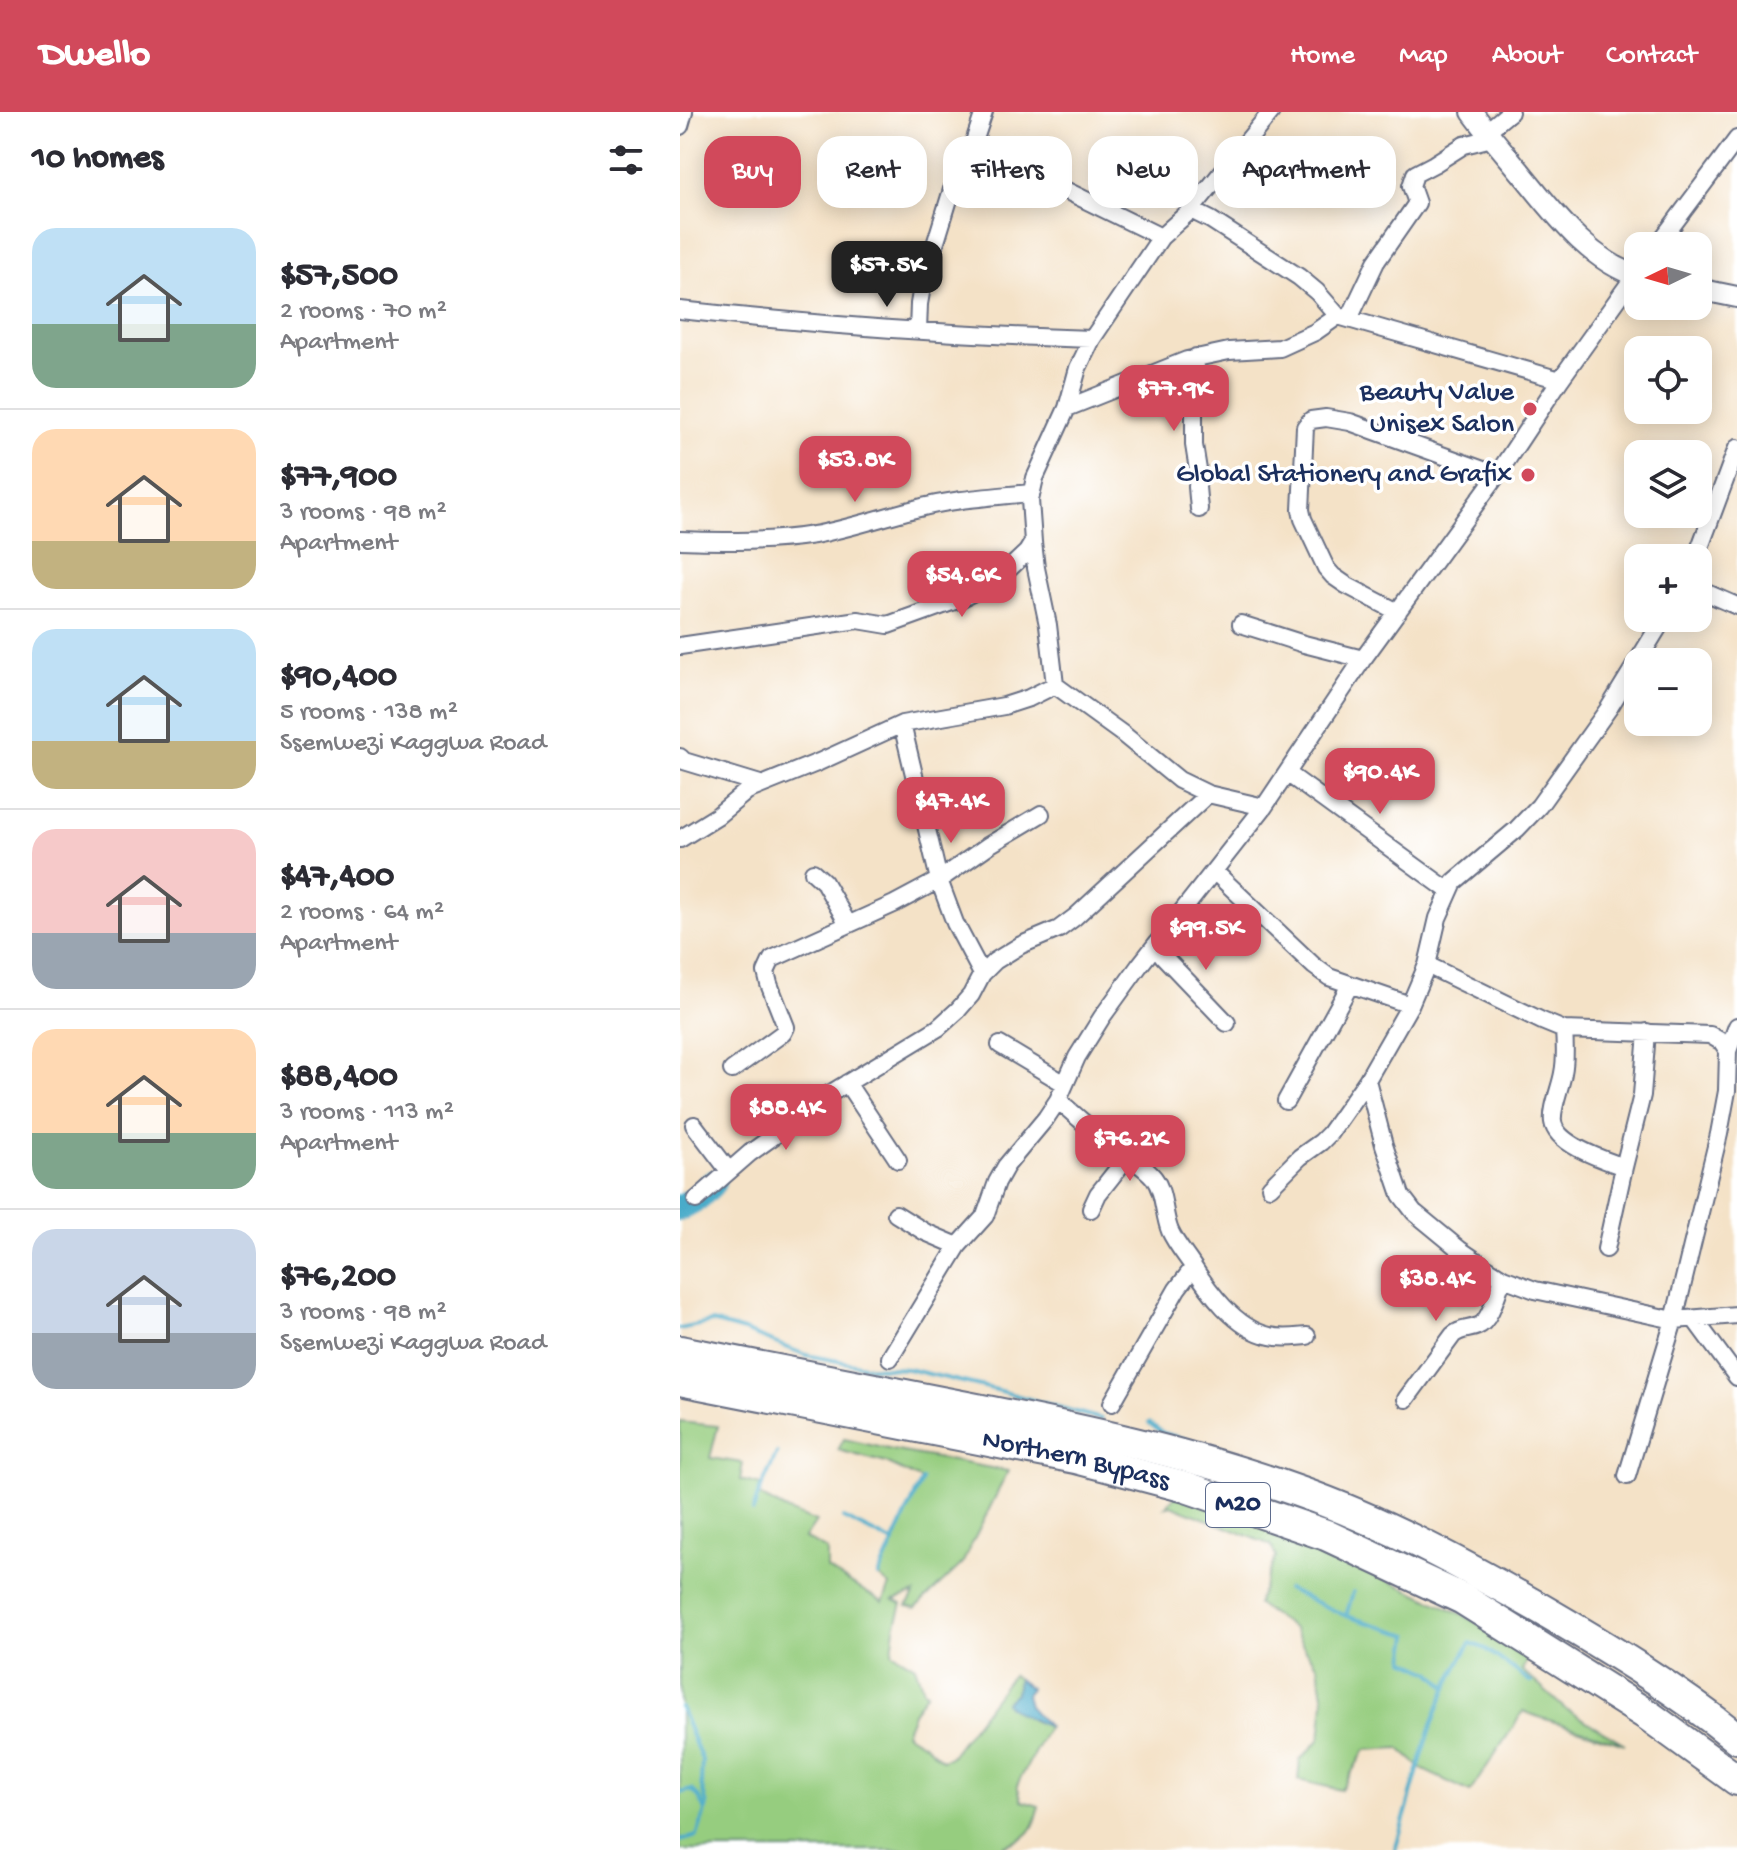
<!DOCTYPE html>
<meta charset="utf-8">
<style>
:root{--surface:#fff;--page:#f2f2f3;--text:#2b2b33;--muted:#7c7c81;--line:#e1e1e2;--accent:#d1495b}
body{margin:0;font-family:"Gochi Hand",sans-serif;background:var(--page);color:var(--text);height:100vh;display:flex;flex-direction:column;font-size:30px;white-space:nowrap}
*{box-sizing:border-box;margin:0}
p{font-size:26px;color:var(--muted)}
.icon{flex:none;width:44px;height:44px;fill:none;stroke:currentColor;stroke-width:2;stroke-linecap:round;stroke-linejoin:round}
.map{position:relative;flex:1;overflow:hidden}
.side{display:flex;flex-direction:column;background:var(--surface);width:680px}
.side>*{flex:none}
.top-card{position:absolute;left:24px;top:24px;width:760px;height:72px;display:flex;gap:16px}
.needle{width:52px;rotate:265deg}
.fabs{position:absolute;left:944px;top:120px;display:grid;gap:16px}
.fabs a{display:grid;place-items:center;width:88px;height:88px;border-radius:16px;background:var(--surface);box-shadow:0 4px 20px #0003;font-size:40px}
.price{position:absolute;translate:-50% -68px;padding:0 18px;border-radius:16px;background:var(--accent);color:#fff;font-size:26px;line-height:52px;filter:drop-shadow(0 2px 4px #0008)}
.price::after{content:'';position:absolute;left:50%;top:48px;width:24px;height:18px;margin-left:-12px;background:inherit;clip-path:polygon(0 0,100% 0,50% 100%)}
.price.on{background:#222;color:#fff}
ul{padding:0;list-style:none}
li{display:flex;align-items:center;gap:24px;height:200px;padding:0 32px}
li+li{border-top:2px solid var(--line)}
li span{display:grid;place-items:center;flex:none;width:224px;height:160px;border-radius:24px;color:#555}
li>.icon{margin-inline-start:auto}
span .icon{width:96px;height:96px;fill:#fffc;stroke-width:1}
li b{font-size:34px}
h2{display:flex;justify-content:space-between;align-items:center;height:96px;padding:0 32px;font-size:34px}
.tag{padding:0 28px;border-radius:24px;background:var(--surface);box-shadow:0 4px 20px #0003;font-size:28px;line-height:72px}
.tag.on{background:var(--accent);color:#fff}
header{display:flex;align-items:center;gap:48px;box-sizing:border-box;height:112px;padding:0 40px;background:var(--accent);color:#fff}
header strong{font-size:38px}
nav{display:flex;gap:44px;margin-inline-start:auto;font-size:28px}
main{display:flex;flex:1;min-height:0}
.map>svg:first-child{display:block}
.green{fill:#96cd7f;stroke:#587e6e;stroke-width:2}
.water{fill:#4aabc9;stroke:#326d94;stroke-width:2}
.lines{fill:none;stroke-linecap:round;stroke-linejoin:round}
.stream{stroke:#4aabc9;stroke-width:4}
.river{stroke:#4aabc9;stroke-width:26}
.minor-casing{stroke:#676e83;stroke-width:20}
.tertiary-casing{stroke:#676e83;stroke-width:24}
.motorway-casing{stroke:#676e83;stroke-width:34}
.minor{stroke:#fff;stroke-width:16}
.tertiary{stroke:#fff;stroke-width:20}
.motorway{stroke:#fff;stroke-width:30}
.poi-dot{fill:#d1495b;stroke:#fff;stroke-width:3}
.labels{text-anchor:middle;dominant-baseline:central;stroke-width:7;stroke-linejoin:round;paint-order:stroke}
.shield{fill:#fff;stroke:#5f6d8e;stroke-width:2}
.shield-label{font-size:26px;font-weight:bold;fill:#1b2f5e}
.poi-label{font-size:28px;fill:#1b2f5e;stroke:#fff;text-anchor:end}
.street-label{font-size:28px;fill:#1b2f5e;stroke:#fff}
</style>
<header>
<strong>Dwello</strong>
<nav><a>Home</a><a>Map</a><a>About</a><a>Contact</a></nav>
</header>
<main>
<section class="side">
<h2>10 homes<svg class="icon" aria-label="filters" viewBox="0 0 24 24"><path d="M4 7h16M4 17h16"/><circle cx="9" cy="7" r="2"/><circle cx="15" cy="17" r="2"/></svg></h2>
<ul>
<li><span style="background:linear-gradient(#bfe0f5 60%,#7fa58c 0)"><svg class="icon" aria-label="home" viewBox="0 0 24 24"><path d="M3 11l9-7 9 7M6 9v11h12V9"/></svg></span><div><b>$57,500</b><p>2 rooms · 70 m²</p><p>Apartment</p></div></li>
<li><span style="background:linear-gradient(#ffd9b3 70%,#c2b280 0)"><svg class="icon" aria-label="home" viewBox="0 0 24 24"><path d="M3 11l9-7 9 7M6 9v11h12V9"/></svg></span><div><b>$77,900</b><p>3 rooms · 98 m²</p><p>Apartment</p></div></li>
<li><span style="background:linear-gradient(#bfe0f5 70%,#c2b280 0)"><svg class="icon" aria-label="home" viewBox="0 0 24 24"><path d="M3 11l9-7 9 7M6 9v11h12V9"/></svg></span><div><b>$90,400</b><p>5 rooms · 138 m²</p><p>Ssemwezi Kaggwa Road</p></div></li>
<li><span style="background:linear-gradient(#f6c9c9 65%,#9aa5b1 0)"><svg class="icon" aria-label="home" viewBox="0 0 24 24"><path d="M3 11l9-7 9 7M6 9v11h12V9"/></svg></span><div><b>$47,400</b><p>2 rooms · 64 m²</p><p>Apartment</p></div></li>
<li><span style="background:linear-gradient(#ffd9b3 65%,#7fa58c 0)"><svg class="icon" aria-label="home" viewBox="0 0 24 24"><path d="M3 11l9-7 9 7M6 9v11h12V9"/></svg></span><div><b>$88,400</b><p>3 rooms · 113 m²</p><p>Apartment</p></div></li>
<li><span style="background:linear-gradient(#c9d6e8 65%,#9aa5b1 0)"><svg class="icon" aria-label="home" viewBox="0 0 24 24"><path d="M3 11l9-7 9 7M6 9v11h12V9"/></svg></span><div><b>$76,200</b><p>3 rooms · 98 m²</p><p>Ssemwezi Kaggwa Road</p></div></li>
</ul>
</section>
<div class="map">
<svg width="1057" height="1738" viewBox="0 0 1057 1738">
<rect width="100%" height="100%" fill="#fff"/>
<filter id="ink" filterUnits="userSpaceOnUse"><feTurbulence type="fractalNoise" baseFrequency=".0125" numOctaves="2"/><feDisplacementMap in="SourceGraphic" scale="16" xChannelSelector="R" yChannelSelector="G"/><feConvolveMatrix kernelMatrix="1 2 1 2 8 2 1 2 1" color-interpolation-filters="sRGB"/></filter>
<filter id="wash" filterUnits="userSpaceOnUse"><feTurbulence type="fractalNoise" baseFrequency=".006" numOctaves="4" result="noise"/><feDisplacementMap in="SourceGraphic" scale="32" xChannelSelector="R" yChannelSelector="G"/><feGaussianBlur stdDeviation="1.8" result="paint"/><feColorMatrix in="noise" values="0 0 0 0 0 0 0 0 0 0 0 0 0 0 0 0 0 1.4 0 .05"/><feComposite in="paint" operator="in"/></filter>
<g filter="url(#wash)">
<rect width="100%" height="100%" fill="#f4e2c7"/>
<path class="green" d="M0 1310 38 1314 30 1346 63 1351 60 1368 81 1373 78 1383 108 1399 136 1410 125 1426 147 1438V1457L203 1490 210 1474 198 1464 242 1368 206 1351 158 1338 164 1327 217 1339 328 1359 282 1452 236 1496 227 1494 235 1481 214 1488 222 1492 215 1516 212 1540 235 1554 243 1578 247 1580 234 1599 225 1621 245 1633 262 1648 270 1645 332 1563 338 1567 336 1581 326 1591 352 1608 368 1615 337 1673 342 1689 359 1694C356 1718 347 1727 325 1733L324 1738H0Z
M496 1383 545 1394 782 1502 849 1544 842 1558 884 1596 945 1632 843 1600 790 1680 743 1658 719 1636 685 1638 661 1678 618 1668 620 1648 640 1627 644 1589 638 1554 625 1538 614 1517 577 1492 596 1444 591 1433 491 1393 485 1395Z"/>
<path class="water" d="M338 1567 350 1576 346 1583 349 1594 368 1615 338 1601 325 1591 336 1581Z"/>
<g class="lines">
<path class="stream" d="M0 1217 32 1210 64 1219 126 1243 190 1255 228 1257 317 1278 421 1307
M469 1311 483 1321 510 1329
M73 1399 78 1383 97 1341
M163 1406 214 1431
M198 1464 242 1368
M607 1477 666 1504
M673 1480 666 1504 729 1523 725 1548 751 1560 766 1574
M0 1595 22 1648 21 1672 27 1693 17 1724 0 1729
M0 1681 12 1678 19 1685 25 1699
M715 1738C736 1670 751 1591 791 1531L806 1537 851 1570"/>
<path class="river" d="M0 1096 18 1086 33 1071"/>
</g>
</g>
<g filter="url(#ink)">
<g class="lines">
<defs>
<path id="minor" d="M304 0 293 33 481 125
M0 14 4 0
M807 19 830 0
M511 98 531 108 619 165 637 180 658 204 880 268
M977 134 1057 27
M0 198C137 213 274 223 412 227
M669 207 696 150 737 91 731 74 735 62 754 52 784 33 812 26
M238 219 239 192 242 175 274 71 293 33
M516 245 514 262V333L518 358 517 375 519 397
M387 296 507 248 549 239 600 236 635 220 658 204
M0 428C45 430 90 430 134 423 168 417 202 405 235 397 272 387 312 385 350 381
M1016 446 1057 336
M1018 477 1057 494
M718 500 666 473 653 464 646 456 623 407 621 398 625 315 631 308 646 306 670 310 817 363
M561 512 624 532 683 547
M0 534 178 508 208 513 280 487 316 469 347 440 353 430
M222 612 259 768 275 811 302 862
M0 645 4 649 80 672
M607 661 769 779
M584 695 528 682 499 668 444 623 375 573 368 513 356 456 353 430 350 388 355 366 387 296 398 256 412 227 481 125 511 98 591 0
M0 727 37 704 67 679 139 650 222 612 324 594 349 586 375 573
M133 760 144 770 168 812
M535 760 634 854 649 865 730 893
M476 834 483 844 547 911
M747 853 862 909 884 918 1030 923 1042 930 1048 939 1047 979 1039 1022 994 1208 947 1364
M884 918C885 932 886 947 883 961 881 974 871 997 873 1010 876 1033 925 1048 944 1055L926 1137
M320 933 385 972
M1048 939 1057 914
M52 958 103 921 106 915 89 872 86 860 92 847 214 792 259 768 309 733 361 702
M687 968 704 1033 721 1083 734 1100 779 1137 804 1154 823 1166 855 1178 994 1208 1057 1203
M167 971 218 1048
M378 988C395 1003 412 1019 430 1032 444 1043 463 1052 474 1066 485 1081 483 1102 490 1119 495 1130 503 1140 510 1150 528 1178 555 1217 590 1224 602 1227 615 1225 627 1224
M606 989 670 873
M14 1013 49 1059
M944 1055 962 983 967 920
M590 1075 620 1045 641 1030 649 1022 687 968 730 893 747 853 758 806 774 770 837 717 859 694 929 596 984 506
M16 1088 70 1041 119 1006 146 984 258 916 278 898 291 883 302 862 315 849 341 833 379 817 395 805 528 682
M411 1097 418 1082 448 1044
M216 1102 245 1120 278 1134
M1015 1208 1057 1265
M210 1246 278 1134 305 1104 317 1070 326 1054 366 1006 378 988 397 945 422 905 459 854 584 695 683 547 817 363 880 268 958 159
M726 1287 773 1223C781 1216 789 1218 798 1214 810 1210 818 1178 823 1166
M432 1291 497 1177 513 1156"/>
<path id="tertiary" d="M792 0C808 22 826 42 843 63 874 101 909 149 958 164
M1018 177 1057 185"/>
<g id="motorway">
<path d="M0 1239C89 1256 178 1273 266 1291 385 1314 503 1338 617 1379 701 1408 778 1450 856 1494 925 1534 995 1576 1057 1626"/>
<path id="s1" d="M0 1268 396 1346 506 1375 646 1423 783 1487 969 1604 1057 1668"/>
</g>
</defs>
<use href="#minor" class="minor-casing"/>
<use href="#tertiary" class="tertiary-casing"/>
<use href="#motorway" class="motorway-casing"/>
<use href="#minor" class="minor"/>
<use href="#tertiary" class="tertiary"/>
<use href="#motorway" class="motorway"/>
</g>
</g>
<g class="poi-dot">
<circle cx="850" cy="297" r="8"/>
<circle cx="848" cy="363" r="8"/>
</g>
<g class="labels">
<rect class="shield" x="526" y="1371" width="64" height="44" rx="6"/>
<g class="shield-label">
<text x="558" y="1393">M20</text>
</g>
<g class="poi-label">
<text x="834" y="281">Beauty Value<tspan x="834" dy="32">Unisex Salon</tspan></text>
<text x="832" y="363">Global Stationery and Grafix</text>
</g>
<g class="street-label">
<text stroke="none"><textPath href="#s1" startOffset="404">Northern Bypass</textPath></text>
</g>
</g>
</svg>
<div class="fabs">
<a><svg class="needle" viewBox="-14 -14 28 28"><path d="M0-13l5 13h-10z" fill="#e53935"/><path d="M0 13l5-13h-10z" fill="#7c7c81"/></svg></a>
<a><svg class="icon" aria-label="locate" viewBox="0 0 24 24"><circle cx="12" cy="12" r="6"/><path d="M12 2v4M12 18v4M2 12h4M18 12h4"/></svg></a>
<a><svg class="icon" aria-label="layers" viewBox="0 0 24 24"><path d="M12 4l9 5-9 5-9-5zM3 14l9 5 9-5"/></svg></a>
<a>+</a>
<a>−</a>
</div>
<b class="price on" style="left:207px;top:197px">$57.5K</b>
<b class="price" style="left:494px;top:321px">$77.9K</b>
<b class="price" style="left:175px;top:392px">$53.8K</b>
<b class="price" style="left:282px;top:507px">$54.6K</b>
<b class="price" style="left:700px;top:704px">$90.4K</b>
<b class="price" style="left:271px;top:733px">$47.4K</b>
<b class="price" style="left:526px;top:860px">$99.5K</b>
<b class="price" style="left:106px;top:1040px">$88.4K</b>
<b class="price" style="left:450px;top:1071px">$76.2K</b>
<b class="price" style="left:756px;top:1211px">$38.4K</b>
<div class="top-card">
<a class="tag on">Buy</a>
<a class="tag">Rent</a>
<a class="tag">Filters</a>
<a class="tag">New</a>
<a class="tag">Apartment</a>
</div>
</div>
</main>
